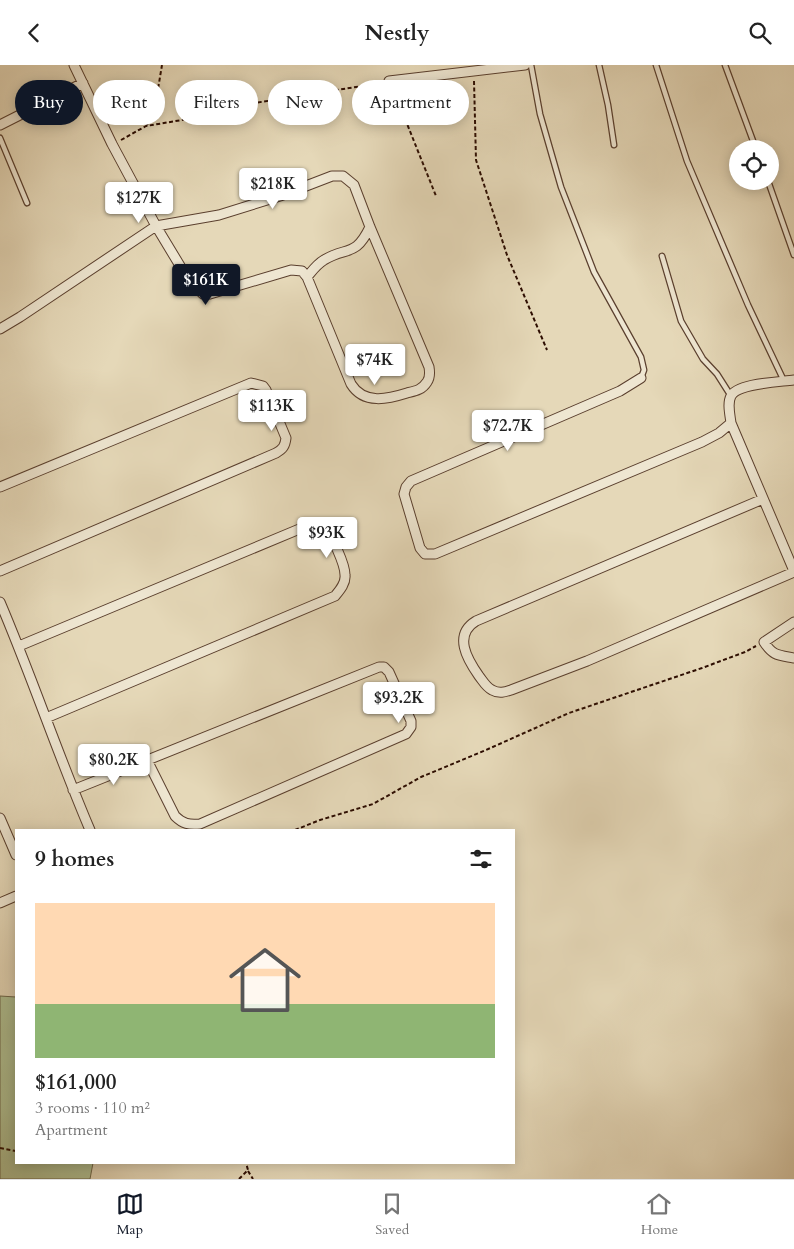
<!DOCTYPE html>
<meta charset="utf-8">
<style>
:root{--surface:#fff;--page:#f2f2f2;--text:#222;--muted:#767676;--line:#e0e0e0;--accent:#111827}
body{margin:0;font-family:Cardo,serif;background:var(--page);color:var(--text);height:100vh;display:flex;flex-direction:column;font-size:19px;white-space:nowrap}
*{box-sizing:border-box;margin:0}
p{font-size:16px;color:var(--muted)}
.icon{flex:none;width:28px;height:28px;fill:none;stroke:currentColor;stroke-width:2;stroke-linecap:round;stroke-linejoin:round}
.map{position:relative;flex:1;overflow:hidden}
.sheet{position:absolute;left:15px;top:764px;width:500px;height:335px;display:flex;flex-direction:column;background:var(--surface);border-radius:0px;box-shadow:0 2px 12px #0003}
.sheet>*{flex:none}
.hud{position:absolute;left:15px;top:15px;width:500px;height:45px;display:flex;gap:10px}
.tools{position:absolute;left:729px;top:75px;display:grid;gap:10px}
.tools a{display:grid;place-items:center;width:50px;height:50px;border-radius:50%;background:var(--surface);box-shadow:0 2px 12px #0003;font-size:25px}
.price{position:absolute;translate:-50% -42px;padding:0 11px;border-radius:5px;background:#fff;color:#222;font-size:16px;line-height:32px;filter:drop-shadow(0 1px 2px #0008)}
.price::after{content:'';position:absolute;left:50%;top:30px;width:15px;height:11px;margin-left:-8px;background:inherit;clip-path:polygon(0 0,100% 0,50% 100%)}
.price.active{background:var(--accent);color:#fff}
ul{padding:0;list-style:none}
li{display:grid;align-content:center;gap:10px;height:265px;padding:0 20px}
li span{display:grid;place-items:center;height:155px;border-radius:0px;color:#555}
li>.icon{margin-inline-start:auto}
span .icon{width:90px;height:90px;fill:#fffc;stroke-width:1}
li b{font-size:21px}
h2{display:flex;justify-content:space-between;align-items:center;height:60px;padding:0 20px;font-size:21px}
.chip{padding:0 18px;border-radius:22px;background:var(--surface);box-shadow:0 2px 12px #0003;font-size:18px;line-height:45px}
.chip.active{background:var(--accent);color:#fff}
header{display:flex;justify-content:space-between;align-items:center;height:65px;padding:0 20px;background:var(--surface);font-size:22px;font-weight:800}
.tabs{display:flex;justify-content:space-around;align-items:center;height:70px;border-top:1px solid var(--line);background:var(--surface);font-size:14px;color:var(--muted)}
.tabs a{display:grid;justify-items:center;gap:2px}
.tabs .active{color:var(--accent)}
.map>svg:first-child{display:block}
.green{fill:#afc093;stroke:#6e664a}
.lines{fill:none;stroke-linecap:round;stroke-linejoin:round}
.service-casing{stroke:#5a3f2e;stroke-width:7}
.minor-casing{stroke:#5a3f2e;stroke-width:11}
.path{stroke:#2c0c00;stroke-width:2;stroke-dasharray:4 2.5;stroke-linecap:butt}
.service{stroke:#eee6d1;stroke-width:4.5}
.minor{stroke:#eee6d1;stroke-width:9}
</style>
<header><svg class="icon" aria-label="back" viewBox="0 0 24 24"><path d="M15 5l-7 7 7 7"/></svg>Nestly<svg class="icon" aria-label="search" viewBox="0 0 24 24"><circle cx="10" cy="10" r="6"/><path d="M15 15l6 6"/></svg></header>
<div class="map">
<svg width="794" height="1114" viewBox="0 0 794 1114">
<rect width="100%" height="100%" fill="#e5d8b8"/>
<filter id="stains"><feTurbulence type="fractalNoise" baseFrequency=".004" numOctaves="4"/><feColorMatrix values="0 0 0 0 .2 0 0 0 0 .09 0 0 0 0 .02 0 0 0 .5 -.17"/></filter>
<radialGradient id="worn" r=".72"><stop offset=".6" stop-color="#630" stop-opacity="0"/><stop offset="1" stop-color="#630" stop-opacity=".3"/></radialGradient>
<path class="green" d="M0 931 16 932V1098H93L90 1114H0Z"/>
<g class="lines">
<defs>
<path id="service" d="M531 0 540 49 561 122 594 207 641 292 644 305 641 313
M599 0 608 40 614 80
M656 0 687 96 748 240 784 316
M725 0 756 84
M0 73 27 138
M768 116 794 190
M662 191 681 256 703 294 717 309 731 331"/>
<path id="minor" d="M389 16 525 0
M0 60 83 18
M307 212 302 206 291 205 210 229H203L188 214 156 161 219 150 280 131 332 111H343L354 120 370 162 429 302C430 308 430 313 427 317 422 325 415 326 407 328 388 334 364 340 351 319L307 212C312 206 317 199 324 195 347 181 355 193 370 162
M0 264 20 252 156 161 112 79 74 0
M641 313 620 326 411 416 406 422 404 429 420 483 425 489H435L702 377 719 368 731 358
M794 315C780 317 737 318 731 331 727 338 730 350 731 358L794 506
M0 422 251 318 263 321 266 325 286 373C285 381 283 384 276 388L0 506
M763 434 476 556C453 570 467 594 479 611 483 616 486 622 492 625 499 629 505 627 511 625L587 596 794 507
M0 537C32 612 58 690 90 765
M794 557 764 577C773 591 778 590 794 593
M19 581 309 460C315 460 319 460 324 464 332 469 345 500 345 510 346 518 340 525 335 531L46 653
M73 725 379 602H384L389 607 411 656V662L406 669 200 759C189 760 183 759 175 751L147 695
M0 753 16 790
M0 838 16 831"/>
</defs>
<use href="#service" class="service-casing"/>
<use href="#minor" class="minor-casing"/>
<path class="path" d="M474 16 476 95 507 190 547 285
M393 24 436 131
M147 60 155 42 162 0
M121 75 146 61 182 55 223 43 381 18
M295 765 320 755 373 739 421 712 486 685 569 648 702 603 745 587 756 581
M0 1083 16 1086
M248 1106 253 1114
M239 1114 248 1105 246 1098"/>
<use href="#service" class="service"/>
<use href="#minor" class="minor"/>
</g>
<rect width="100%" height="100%" filter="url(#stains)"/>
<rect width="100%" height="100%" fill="url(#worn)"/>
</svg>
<div class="tools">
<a><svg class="icon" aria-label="locate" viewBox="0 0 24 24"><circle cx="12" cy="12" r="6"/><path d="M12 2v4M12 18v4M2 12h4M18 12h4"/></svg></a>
</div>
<b class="price" style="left:273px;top:145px">$218K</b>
<b class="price" style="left:139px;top:159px">$127K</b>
<b class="price active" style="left:206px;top:241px">$161K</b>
<b class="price" style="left:375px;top:321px">$74K</b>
<b class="price" style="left:272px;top:367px">$113K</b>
<b class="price" style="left:508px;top:387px">$72.7K</b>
<b class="price" style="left:327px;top:494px">$93K</b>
<b class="price" style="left:399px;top:659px">$93.2K</b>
<b class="price" style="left:114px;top:721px">$80.2K</b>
<div class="hud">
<a class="chip active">Buy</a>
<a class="chip">Rent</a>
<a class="chip">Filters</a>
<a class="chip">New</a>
<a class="chip">Apartment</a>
</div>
<section class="sheet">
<h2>9 homes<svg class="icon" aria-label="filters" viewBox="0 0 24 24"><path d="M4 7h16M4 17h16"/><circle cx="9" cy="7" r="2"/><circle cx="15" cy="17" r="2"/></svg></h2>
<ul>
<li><span style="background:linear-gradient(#ffd9b3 65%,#8fb573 0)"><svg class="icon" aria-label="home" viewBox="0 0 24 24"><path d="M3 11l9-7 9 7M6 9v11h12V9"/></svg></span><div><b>$161,000</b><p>3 rooms · 110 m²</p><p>Apartment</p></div></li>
</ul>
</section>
</div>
<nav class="tabs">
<a class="active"><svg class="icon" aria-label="map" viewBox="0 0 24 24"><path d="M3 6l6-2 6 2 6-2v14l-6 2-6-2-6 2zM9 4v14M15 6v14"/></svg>Map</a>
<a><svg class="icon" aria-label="saved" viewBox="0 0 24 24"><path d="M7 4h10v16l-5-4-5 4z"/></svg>Saved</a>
<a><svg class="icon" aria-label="home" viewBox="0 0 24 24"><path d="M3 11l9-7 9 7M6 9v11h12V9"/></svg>Home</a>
</nav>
